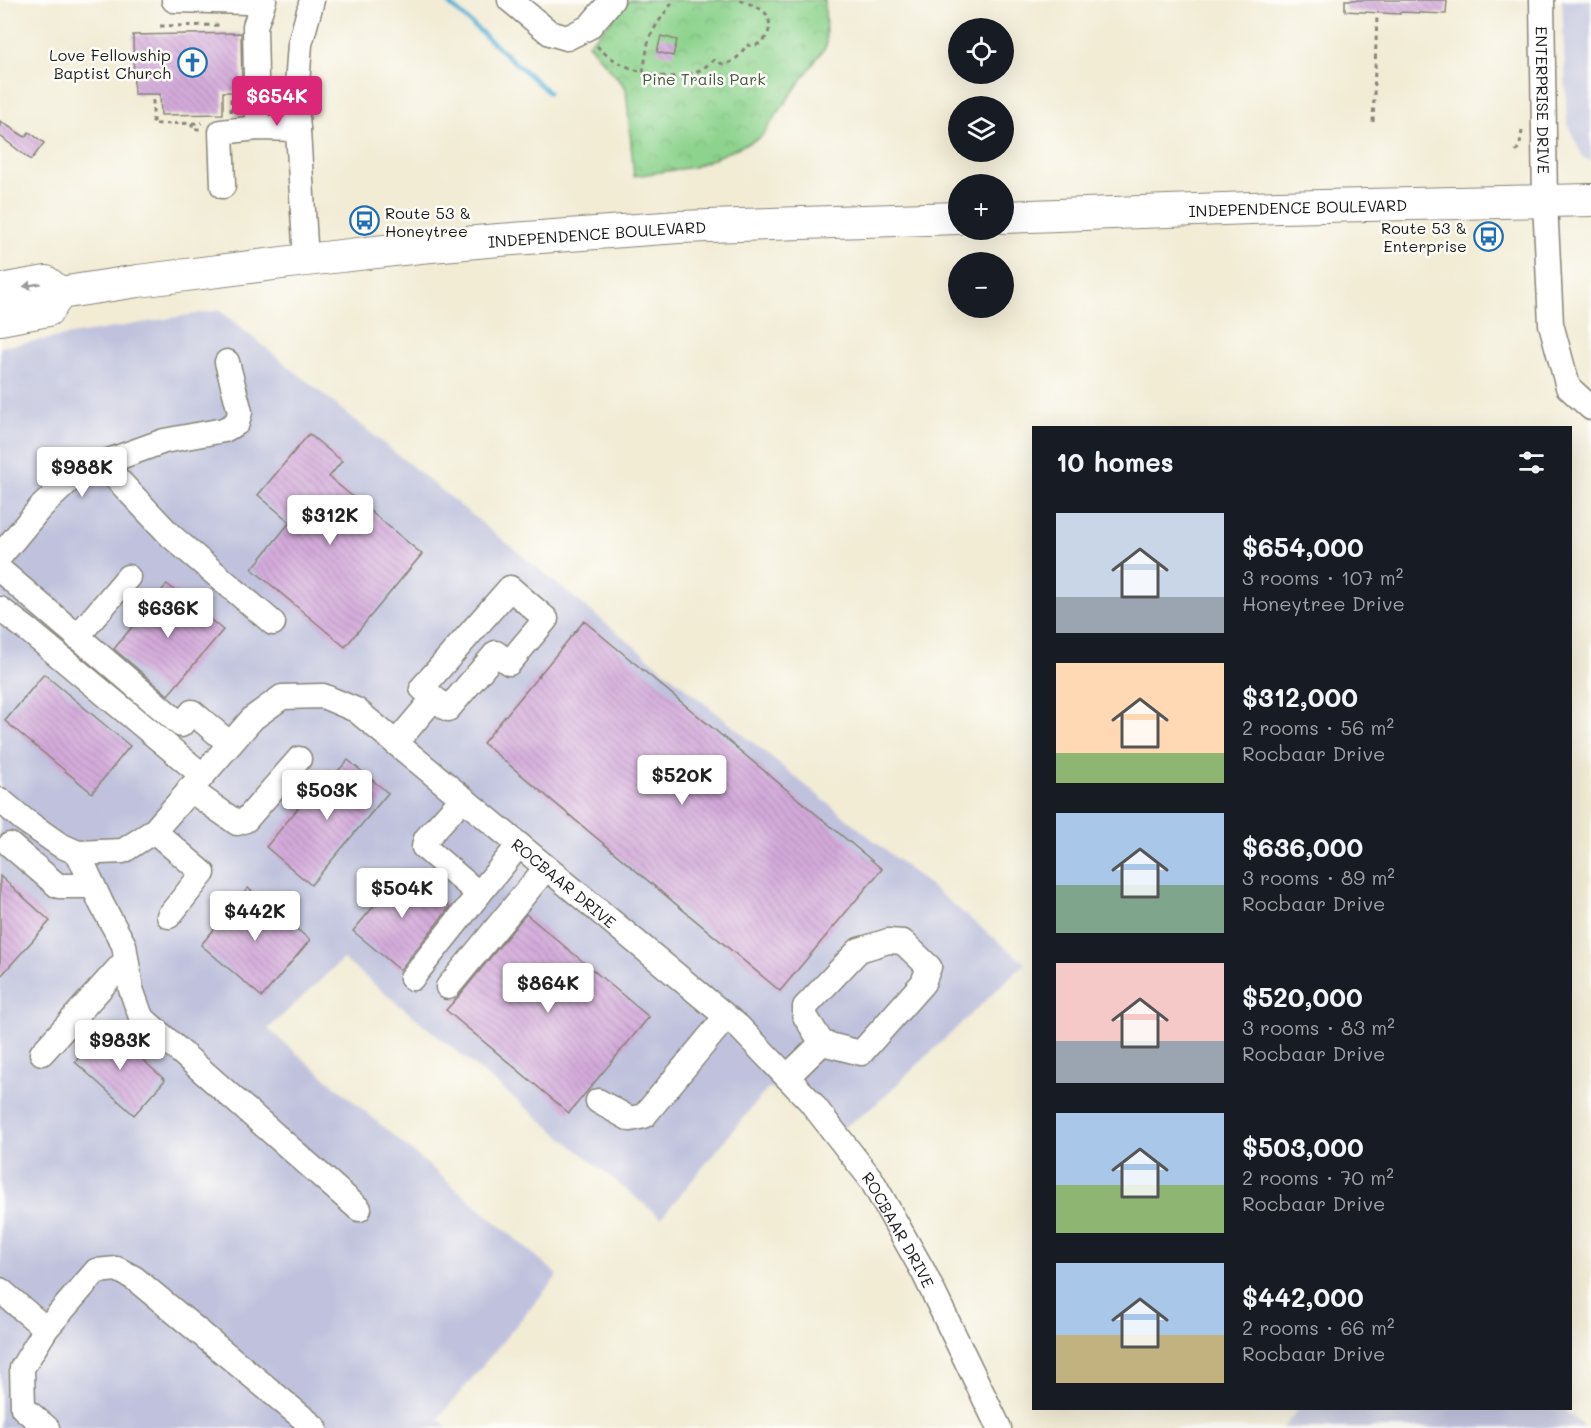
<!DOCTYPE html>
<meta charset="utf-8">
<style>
:root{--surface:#171b24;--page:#242831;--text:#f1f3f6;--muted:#9ea1a6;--accent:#db2777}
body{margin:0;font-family:Mali,sans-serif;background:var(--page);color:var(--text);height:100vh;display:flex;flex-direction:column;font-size:22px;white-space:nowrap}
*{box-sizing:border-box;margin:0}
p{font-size:20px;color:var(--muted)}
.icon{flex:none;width:33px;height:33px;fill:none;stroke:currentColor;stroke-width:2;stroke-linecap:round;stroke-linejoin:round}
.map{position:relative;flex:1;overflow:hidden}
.details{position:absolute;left:1032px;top:426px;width:540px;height:984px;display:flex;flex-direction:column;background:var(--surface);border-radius:0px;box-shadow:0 6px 24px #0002}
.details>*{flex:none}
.fabs{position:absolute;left:948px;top:18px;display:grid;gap:12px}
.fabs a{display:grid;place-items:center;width:66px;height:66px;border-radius:50%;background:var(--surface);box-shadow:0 6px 24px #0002;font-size:30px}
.price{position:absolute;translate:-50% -51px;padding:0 14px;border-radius:6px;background:#fff;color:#222;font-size:20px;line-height:39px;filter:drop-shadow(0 2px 3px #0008)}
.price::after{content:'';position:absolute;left:50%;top:36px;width:18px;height:14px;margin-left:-9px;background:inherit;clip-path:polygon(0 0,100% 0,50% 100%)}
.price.current{background:var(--accent);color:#fff}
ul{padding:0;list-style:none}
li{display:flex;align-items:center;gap:18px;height:150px;padding:0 24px}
li span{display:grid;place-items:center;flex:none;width:168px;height:120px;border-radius:0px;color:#555}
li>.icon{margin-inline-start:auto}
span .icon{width:72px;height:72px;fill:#fffc;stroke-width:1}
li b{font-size:26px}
h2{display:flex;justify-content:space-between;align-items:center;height:72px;padding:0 24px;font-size:26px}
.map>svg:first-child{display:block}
.industrial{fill:#c0c2dd}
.park{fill:url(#park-crowns);stroke:#547854;stroke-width:1.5}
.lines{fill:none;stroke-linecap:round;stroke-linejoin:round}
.stream{stroke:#58b0d5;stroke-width:5}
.building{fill:url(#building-back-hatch)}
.minor-casing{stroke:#878478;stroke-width:27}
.major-casing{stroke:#878478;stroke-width:34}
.path{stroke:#878478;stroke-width:3;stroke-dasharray:4.5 4.5;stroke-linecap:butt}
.minor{stroke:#fff;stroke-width:24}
.major{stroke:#fff;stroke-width:32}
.oneway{fill:#999}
.labels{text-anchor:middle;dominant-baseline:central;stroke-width:5;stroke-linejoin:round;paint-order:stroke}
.poi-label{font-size:16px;fill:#1c1c1c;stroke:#fdfcf7;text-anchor:end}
.park-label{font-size:16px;fill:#445c44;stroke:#fdfcf7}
.street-label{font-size:16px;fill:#1c1c1c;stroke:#fdfcf7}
</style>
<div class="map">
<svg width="1591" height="1428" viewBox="0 0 1591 1428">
<defs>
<pattern id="park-crowns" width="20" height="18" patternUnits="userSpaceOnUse" patternTransform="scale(1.5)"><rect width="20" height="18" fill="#8dd38d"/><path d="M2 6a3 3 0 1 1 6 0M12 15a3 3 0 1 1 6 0" fill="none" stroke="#79b579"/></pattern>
<pattern id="building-back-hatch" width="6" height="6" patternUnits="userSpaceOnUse" patternTransform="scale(1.5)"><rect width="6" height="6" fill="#d3aada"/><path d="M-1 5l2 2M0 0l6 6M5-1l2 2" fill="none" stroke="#b592ba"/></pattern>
</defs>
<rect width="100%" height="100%" fill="#fdfcf7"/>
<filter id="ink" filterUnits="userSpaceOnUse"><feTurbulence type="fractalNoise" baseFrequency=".0167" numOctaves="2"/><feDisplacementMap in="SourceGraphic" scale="12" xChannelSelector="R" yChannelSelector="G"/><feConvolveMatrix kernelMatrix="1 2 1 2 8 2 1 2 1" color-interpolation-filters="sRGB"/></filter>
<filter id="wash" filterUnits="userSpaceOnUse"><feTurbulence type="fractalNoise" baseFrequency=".008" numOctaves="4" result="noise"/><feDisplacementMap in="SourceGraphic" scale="24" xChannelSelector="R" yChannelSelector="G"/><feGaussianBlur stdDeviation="1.35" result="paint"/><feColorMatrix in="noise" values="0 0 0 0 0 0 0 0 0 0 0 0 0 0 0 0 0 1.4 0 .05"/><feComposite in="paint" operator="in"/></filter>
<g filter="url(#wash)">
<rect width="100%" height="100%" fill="#f2ecd5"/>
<path class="industrial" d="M1562 0H1591V161L1583 158 1567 123Z
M219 310 1025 963 874 1106 822 1143 782 1091 768 1088 661 1218 343 959 268 1029 558 1275 438 1419 448 1428H0V347Z
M1299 1408 1563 1409 1586 1428H1283Z"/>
<path class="park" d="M629 0H825L826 46 760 138 694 167 634 176 626 88 588 44 612 20Z"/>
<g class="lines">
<path class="stream" d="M445 0 548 92"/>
</g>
<g id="blocks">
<path class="building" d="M1345 0H1447L1446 14 1400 12V14L1345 11Z
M241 33 242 92H223V114L161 115 160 94H134L133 35Z
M661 36 677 40 673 56 657 52Z
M0 121 25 137 29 132 44 143 31 160 0 136Z
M309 434 342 461 329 477 422 554 345 647 252 569 290 522 258 495Z
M167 584 223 630 168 695 114 649Z
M584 621 882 869 780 991 483 743Z
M44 674 130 746 92 793 5 721Z
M348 760 388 793 311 885 266 847 328 772H337Z
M405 869 450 907 400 970 353 931Z
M0 876 50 921 0 977Z
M248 888 310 940 262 997 201 945Z
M526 914 649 1017 569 1113 446 1010 459 996Z
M106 1027 165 1080 134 1115 75 1062Z"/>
</g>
</g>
<g filter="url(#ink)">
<use href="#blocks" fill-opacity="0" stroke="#878478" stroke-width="1.5"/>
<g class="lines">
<defs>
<g id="minor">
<path d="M174 0 248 2 253 0"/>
<path d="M510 0 550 33 567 38 589 27 612 0"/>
<path id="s1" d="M1542 0 1545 202 1551 324 1568 387 1591 408"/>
<path d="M257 128 255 26 264 0"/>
<path d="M223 186 221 132 257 128 298 129"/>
<path d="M306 260 296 99 300 44 312 0"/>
<path d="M103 464 171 536 273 623"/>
<path d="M0 556 40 508 78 472 164 441 224 430 237 423 240 412 227 362"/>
<path d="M0 570 181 725 192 712 230 744"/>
<path d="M0 609 28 630 202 775"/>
<path d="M77 637 128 577"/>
<path d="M396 743 434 698 422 688 510 588 546 619 509 663 496 653 448 709 434 698"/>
<path d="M189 789 237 823 246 820 299 759"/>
<path d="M463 798 426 839 424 847 479 894 519 845"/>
<path id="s2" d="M0 800 24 820 60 845 78 853 123 851 154 831 253 718 282 697 323 696 356 710 739 1027 810 1101 871 1179 923 1271 999 1428"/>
<path d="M154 831 203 873 169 916"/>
<path d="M10 845 58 886H93"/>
<path d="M78 853 102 905 124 945 131 989 141 1017 359 1209"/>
<path d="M412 978 479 894"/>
<path d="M448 987 546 868"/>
<path d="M42 1053 126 960"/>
<path d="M787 1077 822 1043 861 1053 923 983 929 967 903 942 888 941 869 947 859 950 805 1007V1016L822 1043"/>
<path d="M598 1101 630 1119 644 1116 726 1017"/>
<path d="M0 1290 46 1329"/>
<path d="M47 1428 23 1408 22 1368 46 1329 96 1271 117 1269 134 1278 315 1428"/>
</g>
<g id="major">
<path id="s3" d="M1004 217 1279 207 1591 200"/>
<path d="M0 290 46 282 60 293"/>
<path id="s4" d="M0 319 48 310 60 293 138 281 306 260 420 247 499 240 678 227 958 218"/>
</g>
</defs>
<use href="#minor" class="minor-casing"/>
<use href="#major" class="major-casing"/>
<path class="path" d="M160 26 222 25
M597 46C618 69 669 86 698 71 704 68 709 64 714 60 717 61 720 63 723 64 734 64 742 53 746 45 749 45 753 46 756 45 770 41 775 19 762 10 756 6 747 3 740 0
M643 72 649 38 657 24 674 0
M153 100V124L202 123
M231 112V96
M1373 122 1377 16
M192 123V129H202
M1516 152 1520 144 1522 131"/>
<use href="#minor" class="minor"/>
<use href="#major" class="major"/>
</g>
<defs><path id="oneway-solid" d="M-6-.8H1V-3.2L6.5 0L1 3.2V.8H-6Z" transform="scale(1.5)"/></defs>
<use class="oneway" href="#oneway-solid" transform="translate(32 285) rotate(170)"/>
</g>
<defs>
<symbol id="church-ring" viewBox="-11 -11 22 22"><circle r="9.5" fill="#fdfcf7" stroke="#1f6fb2" stroke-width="1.5"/><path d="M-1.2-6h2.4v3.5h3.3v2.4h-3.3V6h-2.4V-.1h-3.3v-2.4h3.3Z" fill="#1f6fb2"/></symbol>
<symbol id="bus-ring" viewBox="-11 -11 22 22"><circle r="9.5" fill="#fdfcf7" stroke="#1f6fb2" stroke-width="1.5"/><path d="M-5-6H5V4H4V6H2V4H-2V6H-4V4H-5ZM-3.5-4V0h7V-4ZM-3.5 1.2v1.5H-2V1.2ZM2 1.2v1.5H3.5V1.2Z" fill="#1f6fb2"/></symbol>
</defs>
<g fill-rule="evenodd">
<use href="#church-ring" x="176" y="46" width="33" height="33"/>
<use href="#bus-ring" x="348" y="204" width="33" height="33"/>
<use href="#bus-ring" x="1472" y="220" width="33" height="33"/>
</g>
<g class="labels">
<g class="poi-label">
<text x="171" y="54">Love Fellowship<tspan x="171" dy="18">Baptist Church</tspan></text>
<text x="385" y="212" text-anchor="start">Route 53 &amp;<tspan x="385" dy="18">Honeytree</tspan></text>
<text x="1467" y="227">Route 53 &amp;<tspan x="1467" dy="18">Enterprise</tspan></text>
</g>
<g class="park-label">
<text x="704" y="78">Pine Trails Park</text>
</g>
<g class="street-label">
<text stroke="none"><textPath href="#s1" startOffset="100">ENTERPRISE DRIVE</textPath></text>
<text stroke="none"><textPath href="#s3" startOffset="294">INDEPENDENCE BOULEVARD</textPath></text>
<text stroke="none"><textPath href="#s4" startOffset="610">INDEPENDENCE BOULEVARD</textPath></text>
<text stroke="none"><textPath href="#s2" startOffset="710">ROCBAAR DRIVE</textPath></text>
<text stroke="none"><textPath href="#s2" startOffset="1196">ROCBAAR DRIVE</textPath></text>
</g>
</g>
</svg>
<div class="fabs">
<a><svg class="icon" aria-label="locate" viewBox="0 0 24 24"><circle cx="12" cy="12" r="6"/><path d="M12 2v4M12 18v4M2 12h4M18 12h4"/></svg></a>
<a><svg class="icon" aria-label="layers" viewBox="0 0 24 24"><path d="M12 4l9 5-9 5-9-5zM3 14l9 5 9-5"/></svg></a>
<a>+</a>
<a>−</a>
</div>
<b class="price current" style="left:277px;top:127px">$654K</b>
<b class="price" style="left:82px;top:498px">$988K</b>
<b class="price" style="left:330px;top:546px">$312K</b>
<b class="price" style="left:168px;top:639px">$636K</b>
<b class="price" style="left:682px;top:806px">$520K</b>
<b class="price" style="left:327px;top:821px">$503K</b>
<b class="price" style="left:402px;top:919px">$504K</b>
<b class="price" style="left:255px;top:942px">$442K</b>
<b class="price" style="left:548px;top:1014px">$864K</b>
<b class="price" style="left:120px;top:1071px">$983K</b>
<section class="details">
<h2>10 homes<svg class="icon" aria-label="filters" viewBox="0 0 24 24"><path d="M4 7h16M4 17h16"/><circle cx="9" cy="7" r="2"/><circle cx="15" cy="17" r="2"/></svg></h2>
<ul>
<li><span style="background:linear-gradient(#c9d6e8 70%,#9aa5b1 0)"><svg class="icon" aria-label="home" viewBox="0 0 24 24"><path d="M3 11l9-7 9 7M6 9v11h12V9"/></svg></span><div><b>$654,000</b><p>3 rooms · 107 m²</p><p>Honeytree Drive</p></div></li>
<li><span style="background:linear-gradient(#ffd9b3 75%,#8fb573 0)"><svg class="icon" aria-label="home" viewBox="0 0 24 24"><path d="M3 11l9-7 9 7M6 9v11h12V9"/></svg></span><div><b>$312,000</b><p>2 rooms · 56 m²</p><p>Rocbaar Drive</p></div></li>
<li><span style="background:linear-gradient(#a9c7e8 60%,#7fa58c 0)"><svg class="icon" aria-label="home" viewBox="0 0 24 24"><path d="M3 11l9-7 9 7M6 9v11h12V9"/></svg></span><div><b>$636,000</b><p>3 rooms · 89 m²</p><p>Rocbaar Drive</p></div></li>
<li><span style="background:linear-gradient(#f6c9c9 65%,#9aa5b1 0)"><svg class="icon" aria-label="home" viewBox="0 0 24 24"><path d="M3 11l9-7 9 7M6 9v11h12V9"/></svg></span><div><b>$520,000</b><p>3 rooms · 83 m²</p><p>Rocbaar Drive</p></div></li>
<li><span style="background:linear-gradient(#a9c7e8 60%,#8fb573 0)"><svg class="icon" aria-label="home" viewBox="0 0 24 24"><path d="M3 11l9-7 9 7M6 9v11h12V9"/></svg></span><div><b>$503,000</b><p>2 rooms · 70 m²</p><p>Rocbaar Drive</p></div></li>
<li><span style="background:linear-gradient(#a9c7e8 60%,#c2b280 0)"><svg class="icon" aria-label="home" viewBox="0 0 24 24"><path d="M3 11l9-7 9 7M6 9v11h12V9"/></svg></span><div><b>$442,000</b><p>2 rooms · 66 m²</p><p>Rocbaar Drive</p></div></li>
</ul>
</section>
</div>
